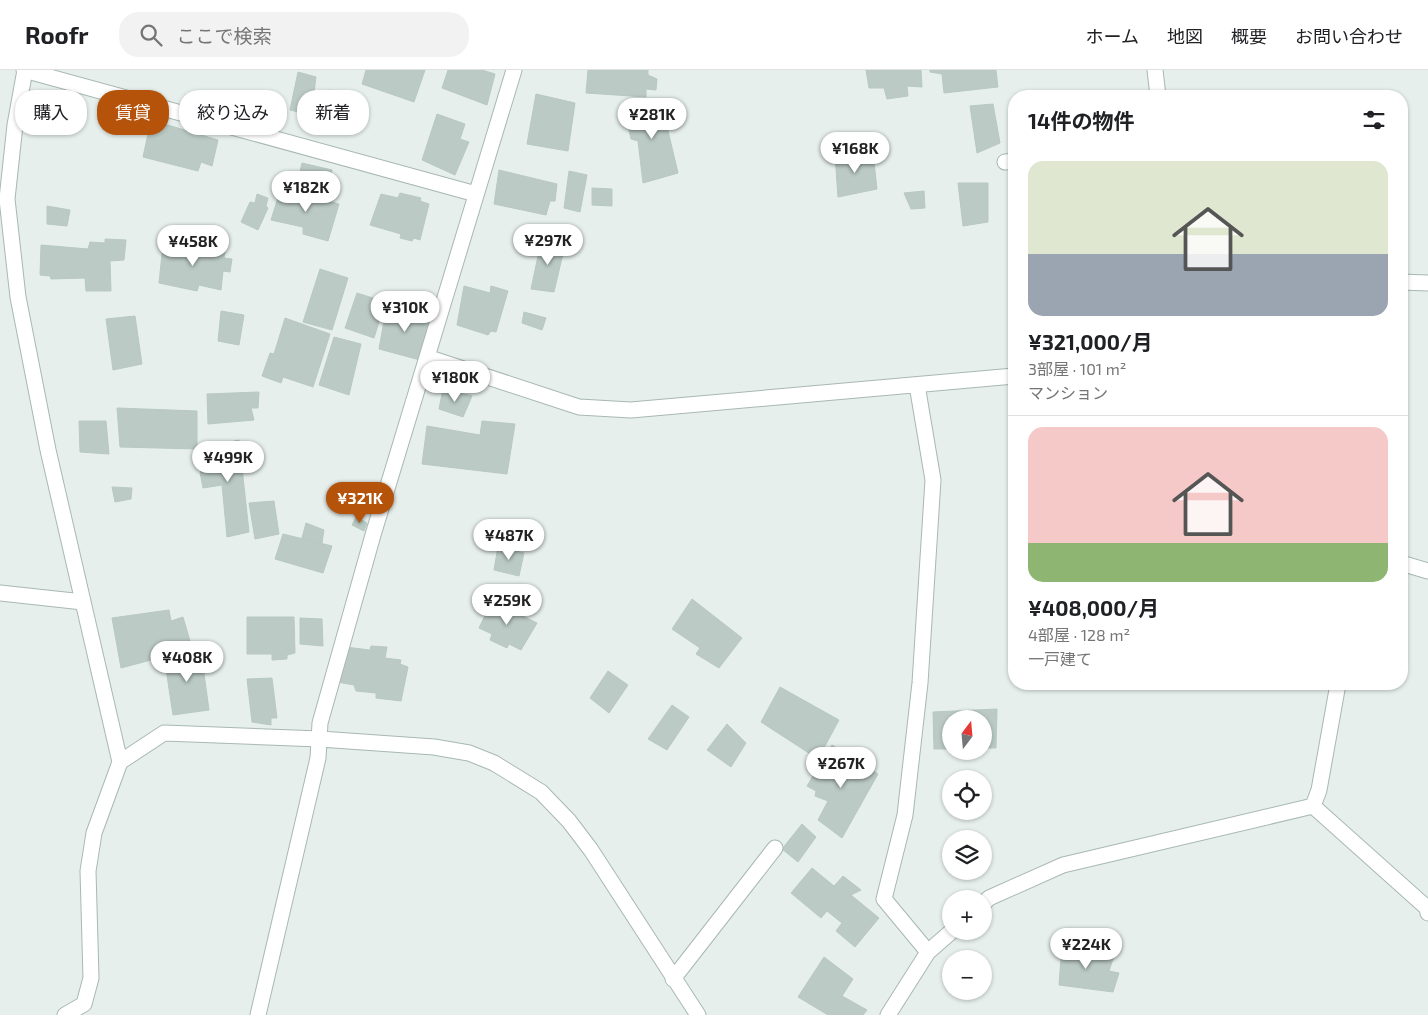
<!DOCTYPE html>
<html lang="ja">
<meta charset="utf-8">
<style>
:root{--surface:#fff;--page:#f2f2f2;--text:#202124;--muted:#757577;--line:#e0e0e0;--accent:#b45309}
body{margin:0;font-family:"Exo 2","Noto Sans JP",sans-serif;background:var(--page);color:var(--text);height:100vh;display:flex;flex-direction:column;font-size:19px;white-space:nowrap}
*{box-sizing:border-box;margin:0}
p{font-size:16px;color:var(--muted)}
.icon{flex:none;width:28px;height:28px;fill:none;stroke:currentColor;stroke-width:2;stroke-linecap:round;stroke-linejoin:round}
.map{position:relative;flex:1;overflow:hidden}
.sheet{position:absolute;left:1008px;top:20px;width:400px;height:600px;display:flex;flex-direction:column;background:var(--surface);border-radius:20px;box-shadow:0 1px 4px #0004}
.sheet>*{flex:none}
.banner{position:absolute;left:15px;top:20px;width:475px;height:45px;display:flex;gap:10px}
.needle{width:32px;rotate:16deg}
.controls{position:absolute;left:942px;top:640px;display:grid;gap:10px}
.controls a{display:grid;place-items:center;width:50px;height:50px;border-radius:50%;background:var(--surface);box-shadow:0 1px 4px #0004;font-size:25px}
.price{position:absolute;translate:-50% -42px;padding:0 11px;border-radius:18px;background:#fff;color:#222;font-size:16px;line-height:32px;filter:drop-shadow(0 1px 2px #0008)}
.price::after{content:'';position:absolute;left:50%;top:30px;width:15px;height:11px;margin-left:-8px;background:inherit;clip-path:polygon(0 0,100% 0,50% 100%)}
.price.selected{background:var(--accent);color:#fff}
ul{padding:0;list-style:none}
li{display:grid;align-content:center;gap:10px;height:265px;padding:0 20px}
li+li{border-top:1px solid var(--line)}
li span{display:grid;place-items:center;height:155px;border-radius:15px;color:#555}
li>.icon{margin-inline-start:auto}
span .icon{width:90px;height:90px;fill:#fffc;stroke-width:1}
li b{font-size:21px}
h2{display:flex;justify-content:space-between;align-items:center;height:60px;padding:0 20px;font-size:21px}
.tag{padding:0 18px;border-radius:20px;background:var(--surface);box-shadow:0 1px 4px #0004;font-size:18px;line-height:45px}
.tag.selected{background:var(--accent);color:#fff}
header{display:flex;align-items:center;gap:30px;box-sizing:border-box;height:70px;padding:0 25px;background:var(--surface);border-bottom:1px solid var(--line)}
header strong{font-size:24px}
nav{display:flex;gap:28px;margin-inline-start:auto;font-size:18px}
.search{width:350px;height:45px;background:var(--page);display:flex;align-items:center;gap:12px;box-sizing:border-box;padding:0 18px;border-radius:20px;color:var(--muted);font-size:19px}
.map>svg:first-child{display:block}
.building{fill:#bbcac4;stroke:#b8c9c2}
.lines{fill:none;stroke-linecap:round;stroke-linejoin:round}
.minor-casing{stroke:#a8b8b2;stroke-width:17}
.minor{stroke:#fff;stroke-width:15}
</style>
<header>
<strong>Roofr</strong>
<div class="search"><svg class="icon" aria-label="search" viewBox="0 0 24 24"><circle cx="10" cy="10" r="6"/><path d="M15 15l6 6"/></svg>ここで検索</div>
<nav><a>ホーム</a><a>地図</a><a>概要</a><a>お問い合わせ</a></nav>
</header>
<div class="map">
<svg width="1428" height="945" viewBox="0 0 1428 945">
<rect width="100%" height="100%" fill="#e6efeb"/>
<path class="building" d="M366 0H425L414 32 362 14Z
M448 0H482L495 4 487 35 442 18Z
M588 0H648V5L657 9 656 20 646 19V27L586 23Z
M866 0H921L922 17 907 16 908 26 887 29 884 18H869Z
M930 0H996L998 17 944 23 942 4 930 2Z
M298 2 316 7 311 45 290 40Z
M329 20 349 24 344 52 324 48Z
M536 24 575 33 568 81 527 74Z
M661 31 678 103 643 113 638 71 631 69 624 38Z
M993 34 1000 73 977 83 970 36Z
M437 44 465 54 460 69 469 72 455 105 422 90Z
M151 50 218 70 212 96 201 92 198 101 143 87Z
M873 83 877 119 838 127 835 85Z
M302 93 332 100 327 120 314 116 312 120 297 114Z
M499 100 557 114 555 131H550L546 145 494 134Z
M569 101 587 105 580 142 564 138Z
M958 113H988V152L963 156Z
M281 118 339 134 328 171 303 164V157L271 150Z
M592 118 612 119V136L592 135Z
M924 121 925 138 911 139 904 123Z
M400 123 421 128 420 131 429 134 420 170 414 168 412 171 400 168 401 164 370 155 381 124 398 128Z
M257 124 268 128 266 136 268 138 258 160 241 152 250 132 255 133Z
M47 136 70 140 67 156 47 154Z
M542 167 565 175 554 222 531 219Z
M105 169 126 170 124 190 110 191 111 221H86L85 208 51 209 50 206 40 205 41 175 88 179 90 172 105 173Z
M163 174 225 182 224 188 232 189 230 202 223 201 221 220 199 215 197 221 159 213Z
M320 199 348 208 332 260 303 252Z
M464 216 490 223 491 216 508 221 496 262 491 261 488 265 457 255Z
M357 223 379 230 377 240 382 242 374 268 345 258Z
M395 235 431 245 420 290 379 279 384 251 391 252Z
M221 241 244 245 239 275 218 271Z
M524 242 546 248 542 260 522 253Z
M135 246 142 294 113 300 106 249Z
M285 248 330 264 313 317 283 307 281 313 262 306 270 283 274 284Z
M334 267 361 274 349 325 319 315Z
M443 319 472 326 463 347 439 339Z
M259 322 258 338H251L254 350 208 354 207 324Z
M117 338 197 341V379L120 377Z
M79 351H106L109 384 80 382Z
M482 351 515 354 507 404 422 394 427 356 480 365Z
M239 370 249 462 227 467 222 415 203 418 200 402 206 399 202 378Z
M112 417 132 418 131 429 115 432Z
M274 431 279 464 255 469 249 433Z
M356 447 367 453 364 461 352 455Z
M306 453 324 460 322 473 302 468Z
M283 464 332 476 323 503 275 489Z
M498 476 524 483 519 506 494 500Z
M692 529 742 568 719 598 696 584 700 578 672 559Z
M492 531 537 553 521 580 509 574 507 578 490 570 492 564 479 558Z
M169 540 171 551 183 547 190 571 180 574 181 582 121 598 112 548Z
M247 547H294L295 583 287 585V589L272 590V584H247Z
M300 548 322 549 323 576 300 574Z
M371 576 387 577 385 588 401 590 400 594 408 597 401 631 376 628V623L356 621 354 615 337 612 345 577 370 580Z
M201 582 209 640 173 645 164 586Z
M608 601 628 615 609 643 590 628Z
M272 608 277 648H271V655L252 652 247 609Z
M780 617 839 650 818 689 761 652Z
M672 635 689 647 667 680 648 669Z
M997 639 996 678H984V649H951V679H934L933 642Z
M727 654 746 673 731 697 707 680Z
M832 675 878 704 842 768 818 750 828 731 815 726 816 721 807 716Z
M802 754 816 767 798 792 782 779Z
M812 798 834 816 843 806 861 820 851 825 879 848 855 877 836 861 842 853 827 841 821 848 791 823Z
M1062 874 1082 875 1081 882 1114 886 1109 901 1119 903 1113 922 1059 915Z
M824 887 853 909 842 926 867 940 863 945H828L798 927Z"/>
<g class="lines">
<defs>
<path id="minor" d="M24 0 476 124
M25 0 15 55 7 129 18 227 48 380 120 692
M1155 0 1158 26
M1005 92 1014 91
M1401 212 1428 213
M427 287 579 337 631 340 1014 306
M917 315 933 410 920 613 905 745 884 829 928 882
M1401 493 1428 501
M0 523 83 532
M1338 614 1319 720 1313 736 1427 838 1428 843
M984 833 989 828 1063 795 1313 736
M673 909 775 778
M65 945 84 934 91 908 88 801 94 763 120 692 164 663 320 669 434 677 469 683 494 693 541 722 569 751 591 780 698 945
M258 945 318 688 320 653 373 465 514 0
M888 945 928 882 952 861"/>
</defs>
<use href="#minor" class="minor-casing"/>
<use href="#minor" class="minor"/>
</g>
</svg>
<div class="controls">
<a><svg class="needle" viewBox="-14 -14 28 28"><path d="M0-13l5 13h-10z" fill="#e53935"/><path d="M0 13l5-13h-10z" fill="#757577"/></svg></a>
<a><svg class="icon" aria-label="locate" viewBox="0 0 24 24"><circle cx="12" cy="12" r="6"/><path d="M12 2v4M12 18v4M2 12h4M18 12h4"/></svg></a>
<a><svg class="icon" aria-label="layers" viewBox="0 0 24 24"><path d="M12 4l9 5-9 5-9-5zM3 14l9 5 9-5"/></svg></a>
<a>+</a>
<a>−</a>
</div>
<b class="price" style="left:652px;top:70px">¥281K</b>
<b class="price" style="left:855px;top:104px">¥168K</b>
<b class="price" style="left:306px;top:143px">¥182K</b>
<b class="price" style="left:548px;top:196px">¥297K</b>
<b class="price" style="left:193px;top:197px">¥458K</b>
<b class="price" style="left:405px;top:263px">¥310K</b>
<b class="price" style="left:455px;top:333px">¥180K</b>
<b class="price" style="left:228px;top:413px">¥499K</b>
<b class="price selected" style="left:360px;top:454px">¥321K</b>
<b class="price" style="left:509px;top:491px">¥487K</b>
<b class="price" style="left:507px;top:556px">¥259K</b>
<b class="price" style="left:187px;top:613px">¥408K</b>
<b class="price" style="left:841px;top:719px">¥267K</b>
<b class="price" style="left:1086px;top:900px">¥224K</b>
<div class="banner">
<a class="tag">購入</a>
<a class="tag selected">賃貸</a>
<a class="tag">絞り込み</a>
<a class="tag">新着</a>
</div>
<section class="sheet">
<h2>14件の物件<svg class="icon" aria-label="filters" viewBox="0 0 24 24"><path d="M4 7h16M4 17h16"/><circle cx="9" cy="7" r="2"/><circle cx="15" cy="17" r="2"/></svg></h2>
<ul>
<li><span style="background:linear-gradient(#dfe7d0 60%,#9aa5b1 0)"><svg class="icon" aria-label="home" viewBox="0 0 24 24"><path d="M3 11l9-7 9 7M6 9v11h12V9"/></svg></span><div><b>¥321,000/月</b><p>3部屋 · 101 m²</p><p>マンション</p></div></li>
<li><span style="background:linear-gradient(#f6c9c9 75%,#8fb573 0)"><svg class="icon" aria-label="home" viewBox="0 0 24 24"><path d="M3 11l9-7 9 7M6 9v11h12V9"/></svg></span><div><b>¥408,000/月</b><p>4部屋 · 128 m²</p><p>一戸建て</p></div></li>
</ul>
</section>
</div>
